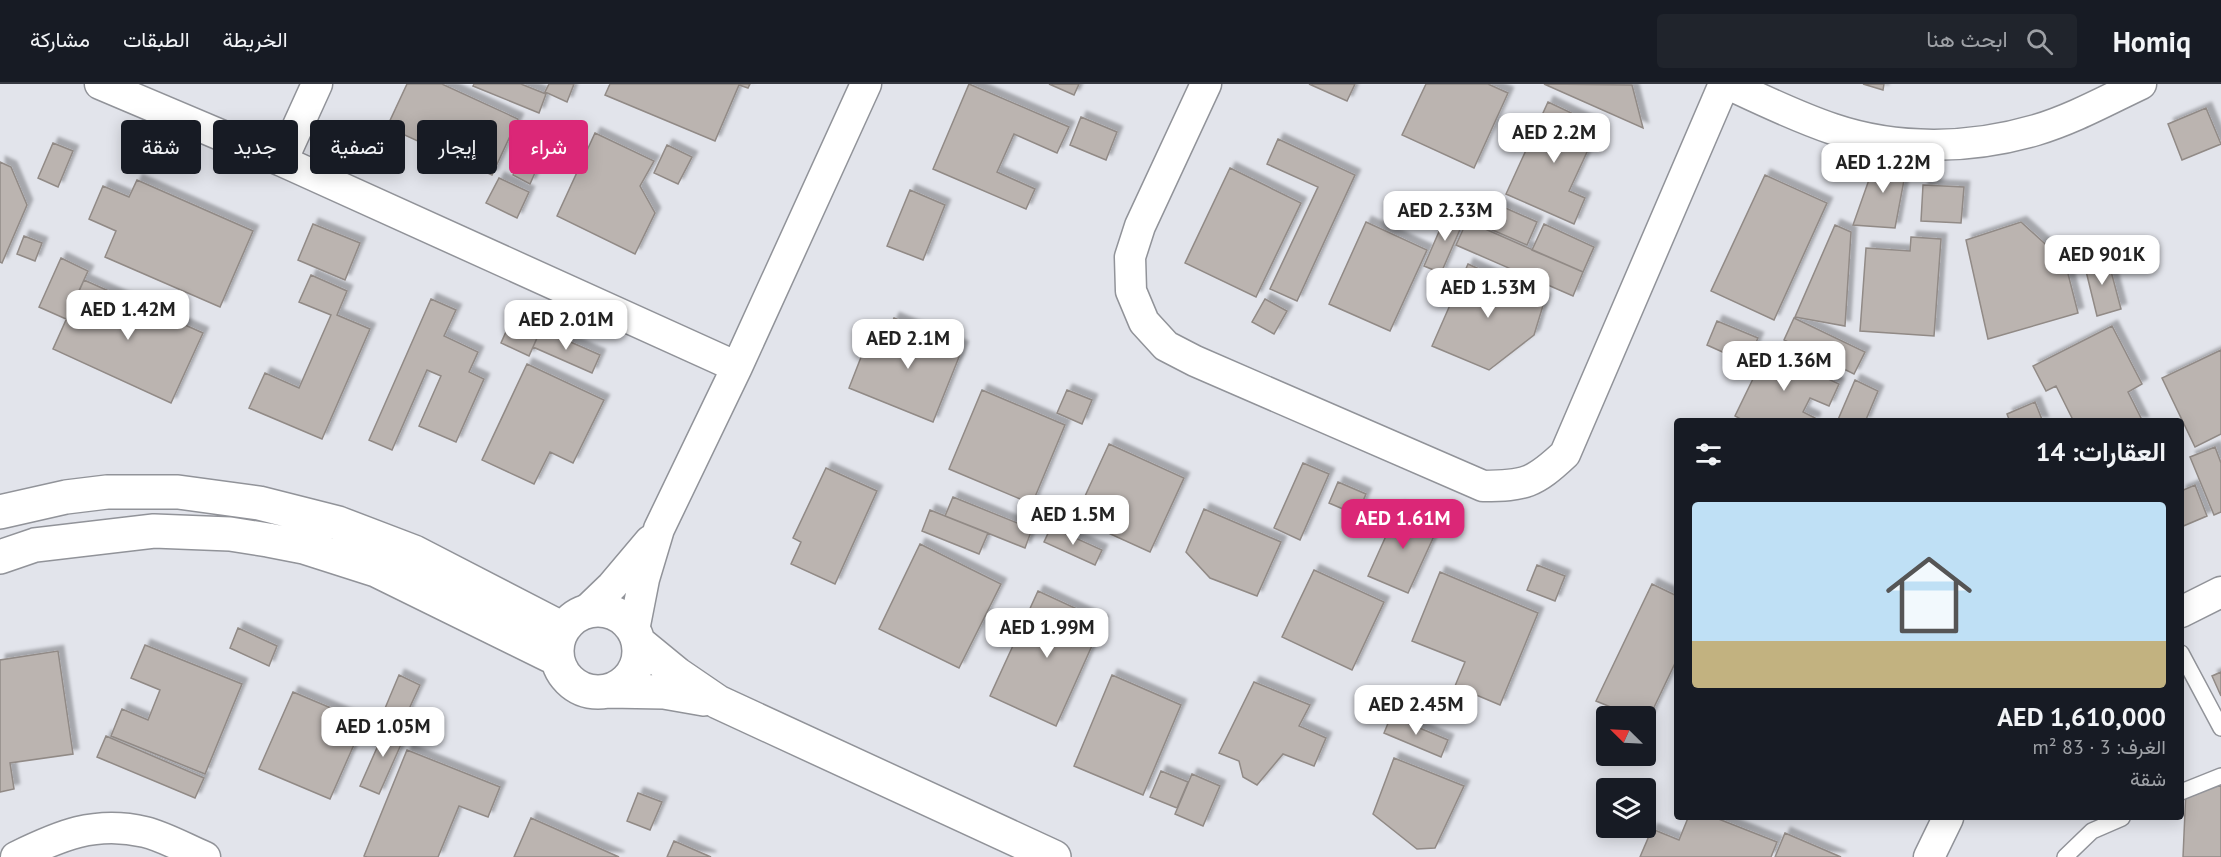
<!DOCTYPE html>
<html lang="ar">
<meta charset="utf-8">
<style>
:root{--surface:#171b24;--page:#20242c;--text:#f1f3f6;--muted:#9ea1a6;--line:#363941;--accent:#db2777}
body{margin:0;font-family:"PT Sans",Vazirmatn,sans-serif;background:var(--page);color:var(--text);direction:rtl;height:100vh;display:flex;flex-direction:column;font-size:22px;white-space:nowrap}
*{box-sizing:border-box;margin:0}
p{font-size:20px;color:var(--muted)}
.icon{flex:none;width:33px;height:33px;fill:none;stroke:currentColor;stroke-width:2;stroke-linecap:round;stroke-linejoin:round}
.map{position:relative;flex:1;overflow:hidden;direction:ltr}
.side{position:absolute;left:1674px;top:334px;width:510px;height:402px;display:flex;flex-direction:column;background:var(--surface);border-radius:6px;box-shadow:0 3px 15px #0003;direction:rtl}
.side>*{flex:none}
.banner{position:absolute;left:18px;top:36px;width:570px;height:54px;direction:rtl;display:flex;gap:12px}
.needle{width:39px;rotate:294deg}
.controls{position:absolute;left:1596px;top:622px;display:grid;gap:12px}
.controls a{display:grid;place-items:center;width:60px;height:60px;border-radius:6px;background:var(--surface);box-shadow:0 3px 15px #0003;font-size:30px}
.price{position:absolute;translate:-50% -51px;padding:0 14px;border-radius:12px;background:#fff;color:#222;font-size:20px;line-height:39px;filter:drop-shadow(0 2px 3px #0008)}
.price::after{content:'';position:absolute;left:50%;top:36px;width:18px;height:14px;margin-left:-9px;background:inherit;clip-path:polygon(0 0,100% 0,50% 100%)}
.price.current{background:var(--accent);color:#fff}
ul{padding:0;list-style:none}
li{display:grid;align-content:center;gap:12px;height:318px;padding:0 18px}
li span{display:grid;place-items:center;height:186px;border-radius:6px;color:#555}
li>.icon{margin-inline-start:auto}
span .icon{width:108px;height:108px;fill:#fffc;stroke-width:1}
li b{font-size:26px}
h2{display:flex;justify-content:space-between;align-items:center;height:72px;padding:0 18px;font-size:26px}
.chip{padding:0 21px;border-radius:6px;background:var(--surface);box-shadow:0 3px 15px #0003;font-size:21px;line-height:54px}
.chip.current{background:var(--accent);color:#fff}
header{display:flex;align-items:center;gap:36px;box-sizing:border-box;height:84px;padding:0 30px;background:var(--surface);border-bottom:2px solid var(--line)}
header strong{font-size:28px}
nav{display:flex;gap:33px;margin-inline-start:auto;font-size:21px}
.search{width:420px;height:54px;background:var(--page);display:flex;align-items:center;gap:15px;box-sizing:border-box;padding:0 21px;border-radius:6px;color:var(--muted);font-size:22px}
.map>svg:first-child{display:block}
.building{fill:#bbb4b0;stroke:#918a86;stroke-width:1.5;filter:url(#shadow)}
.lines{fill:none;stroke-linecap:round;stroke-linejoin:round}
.lane-casing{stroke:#919399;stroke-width:18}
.street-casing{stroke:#919399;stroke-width:33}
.secondary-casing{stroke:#919399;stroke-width:36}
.lane{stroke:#fff;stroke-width:15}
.street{stroke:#fff;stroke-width:30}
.secondary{stroke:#fff;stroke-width:33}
</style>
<header>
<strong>Homiq</strong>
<div class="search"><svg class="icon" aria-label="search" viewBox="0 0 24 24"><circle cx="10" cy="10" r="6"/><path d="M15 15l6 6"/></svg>ابحث هنا</div>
<nav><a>الخريطة</a><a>الطبقات</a><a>مشاركة</a></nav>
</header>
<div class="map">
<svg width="2221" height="773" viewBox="0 0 2221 773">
<defs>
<filter id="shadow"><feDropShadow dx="5.5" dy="-5.5" stdDeviation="1.5" flood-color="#0004"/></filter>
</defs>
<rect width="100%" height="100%" fill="#e2e4eb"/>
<path class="building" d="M407 0H442L518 35 492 91 387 43Z
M474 0H521L546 10 539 29 473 2Z
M549 0H574L567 18 545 8Z
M610 0H750L748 4 739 1 715 57 605 11Z
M969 0 1069 43 1057 69 1014 50 997 88 1035 105 1026 125 933 85Z
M1049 0H1079L1074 11Z
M1309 0H1355L1347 17Z
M1426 0H1488L1508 9 1474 84 1402 51Z
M1544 0 1632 1 1643 44Z
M1863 0H1884L1883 6Z
M1548 18 1599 42 1569 107 1585 114 1574 140 1506 110Z
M2206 24 2221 60 2182 76 2168 40Z
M1081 33 1117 48 1106 76 1070 61Z
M595 49 654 77 640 102 655 129 635 170 557 132Z
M1278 55 1355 91 1297 217 1270 205 1318 103 1267 80Z
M53 59 73 67 58 103 38 94Z
M667 61 692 73 678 100 654 89Z
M524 67 541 75 530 100 513 91Z
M1877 73 1908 75 1895 144 1853 141Z
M0 78 11 83 27 121 2 179 0 178Z
M1230 84 1301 119 1256 213 1185 179Z
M1765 91 1827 119 1774 236 1711 207Z
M499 94 529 108 517 134 486 119Z
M137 96 253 147 220 223 105 173 116 147 89 135 103 102 129 113Z
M1923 101 1964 103 1961 139 1921 137Z
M910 106 945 121 923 176 887 162Z
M1492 118 1537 138 1527 161 1481 141Z
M1448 127 1465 134 1441 189 1424 182Z
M1467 137 1583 188 1573 212 1456 161Z
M1366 138 1427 166 1390 247 1329 220Z
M2021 138 2065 178 2078 229 1988 255 1966 156Z
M313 140 360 159 345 196 298 176Z
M1544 140 1594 163 1583 188 1532 166Z
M1835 141 1851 148 1845 242 1795 233Z
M24 152 42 159 35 177 17 170Z
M1911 153 1941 155 1934 252 1860 247 1866 164 1910 167Z
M2107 172 2121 225 2097 232 2084 179Z
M61 174 88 187 66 235 39 223Z
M1468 180 1545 215 1534 251 1489 286 1432 262Z
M311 191 347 207 337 231 370 245 322 355 249 324 265 289 299 304 331 231 299 218Z
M84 196 203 249 171 319 53 265Z
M431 215 456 226 444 252 478 268 469 288 484 295 456 358 419 342 441 292 427 286 392 366 369 356Z
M1265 215 1287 227 1274 250 1252 238Z
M513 232 541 245 529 272 501 259Z
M894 234 963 263 933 338 849 304 865 263 879 269Z
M1794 234 1865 268 1854 290 1784 256Z
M1717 237 1758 254 1747 279 1707 261Z
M2112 242 2142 300 2128 308 2143 338H2074L2056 302 2046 307 2033 282Z
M541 245 600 271 592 289 533 263Z
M1767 266 1839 300 1829 322 1810 314 1803 328 1815 334 1814 338H1746L1735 332Z
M2221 266V350L2195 363 2162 294Z
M527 280 604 316 573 379 550 368 534 400 482 376Z
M1855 296 1878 307 1865 338H1837Z
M982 306 1065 341 1032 420 949 385Z
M1067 306 1092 316 1082 340 1057 329Z
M2035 318 2043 338H2010L2007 330Z
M1109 360 1184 394 1150 468 1075 434Z
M2215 363 2221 379V428L2214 431 2190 373Z
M1303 379 1329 390 1300 456 1274 444Z
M826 384 877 407 835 500 791 480 801 458 793 454Z
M1338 398 1366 410 1357 431 1329 419Z
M2195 401 2207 432 2181 443V407Z
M953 413 1032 445 1025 464 945 432Z
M1399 423 1439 441 1408 509 1368 492Z
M1204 425 1281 458 1257 512 1210 494 1186 468Z
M930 426 988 449 979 470 922 447Z
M1051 443 1102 466 1095 481 1044 458Z
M920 460 1001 500 959 584 879 545Z
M1537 481 1565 492 1555 517 1527 506Z
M1314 486 1384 518 1352 586 1282 553Z
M1440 488 1538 529 1500 621 1455 602 1465 578 1412 557Z
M1652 500 1677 512V575L1647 638 1646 633H1635L1596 617Z
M1038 507 1103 537 1056 642 990 612Z
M238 544 277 562 269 582 230 564Z
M145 561 242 600 205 690 111 652 122 625 148 636 160 606 131 594Z
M58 567 73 670 10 679 14 705 0 708V576Z
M2221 588V612L2212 592Z
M399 591 420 601 403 638 383 629Z
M1112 591 1181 621 1143 711 1074 682Z
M1254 598 1310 621 1299 642 1326 654 1314 682 1283 670 1257 701 1243 693 1239 677 1219 669Z
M293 608 364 638 330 715 259 685Z
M1391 632 1448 656 1441 673 1384 649Z
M388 639 407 647 379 710 360 702Z
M106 652 204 694 195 714 97 673Z
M407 666 500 703 488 733 459 722 438 773H367L364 772Z
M1394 674 1464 702 1435 764 1417 765 1373 730Z
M1161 687 1188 698 1177 724 1150 713Z
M1192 690 1220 702 1203 742 1175 730Z
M2221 702V773H2183L2186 705Z
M638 709 662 718 650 746 627 737Z
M531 734 619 773H514Z
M1688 734H1716L1777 758 1771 773H1640L1652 745 1679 756Z
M1785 749 1841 773H1775Z
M674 757 711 773H667Z"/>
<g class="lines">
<defs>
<path id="lane" d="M2181 569 2221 644
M2181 708 2221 692
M2065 773 2092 747 2122 734"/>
<path id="street" d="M100 0 282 77 737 283
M1206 0 1140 142 1130 173 1131 207 1144 238 1166 262 1195 277 1483 402C1525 402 1534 399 1565 370L1724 0
M1728 0C1762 16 1797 33 1833 45 1898 67 1971 65 2036 46 2073 35 2107 16 2141 0
M282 77 317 0
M585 528 612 502 650 457
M2181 528 2221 508
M634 546 644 495 659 445 737 283 866 0
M16 773C59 752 95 736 145 748 165 753 186 765 205 773
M1929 773 1948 734"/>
<path id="secondary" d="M0 428 66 413 107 408H178L259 419 338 439 414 468 563 545
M0 473 35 461 154 447 230 450 268 456 304 463 376 486 557 575
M557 567a41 41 0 1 1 82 0a41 41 0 1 1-82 0Z
M638 558 677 590 718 618 1054 773
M609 607 664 608 704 615"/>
</defs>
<use href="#lane" class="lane-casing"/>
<use href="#street" class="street-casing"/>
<use href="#secondary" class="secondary-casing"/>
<use href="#lane" class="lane"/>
<use href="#street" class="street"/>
<use href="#secondary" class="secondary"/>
</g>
</svg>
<div class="controls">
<a><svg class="needle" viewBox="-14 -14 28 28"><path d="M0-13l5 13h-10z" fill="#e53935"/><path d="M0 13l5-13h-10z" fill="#9ea1a6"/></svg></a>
<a><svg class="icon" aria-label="layers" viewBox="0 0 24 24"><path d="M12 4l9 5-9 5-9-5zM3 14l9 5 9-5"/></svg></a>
</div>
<b class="price" style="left:1554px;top:80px">AED 2.2M</b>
<b class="price" style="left:1883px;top:110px">AED 1.22M</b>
<b class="price" style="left:1445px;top:158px">AED 2.33M</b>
<b class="price" style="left:2102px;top:202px">AED 901K</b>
<b class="price" style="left:1488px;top:235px">AED 1.53M</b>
<b class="price" style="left:128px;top:257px">AED 1.42M</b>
<b class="price" style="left:566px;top:267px">AED 2.01M</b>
<b class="price" style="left:908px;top:286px">AED 2.1M</b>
<b class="price" style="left:1784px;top:308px">AED 1.36M</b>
<b class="price" style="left:1073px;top:462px">AED 1.5M</b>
<b class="price current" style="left:1403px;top:466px">AED 1.61M</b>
<b class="price" style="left:1047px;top:575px">AED 1.99M</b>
<b class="price" style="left:1416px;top:652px">AED 2.45M</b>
<b class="price" style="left:383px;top:674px">AED 1.05M</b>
<div class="banner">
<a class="chip current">شراء</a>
<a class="chip">إيجار</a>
<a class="chip">تصفية</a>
<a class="chip">جديد</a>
<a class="chip">شقة</a>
</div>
<section class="side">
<h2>العقارات: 14<svg class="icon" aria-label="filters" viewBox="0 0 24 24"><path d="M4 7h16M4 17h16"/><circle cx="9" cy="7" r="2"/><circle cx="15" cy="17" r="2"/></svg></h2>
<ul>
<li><span style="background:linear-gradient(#bfe0f5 75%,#c2b280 0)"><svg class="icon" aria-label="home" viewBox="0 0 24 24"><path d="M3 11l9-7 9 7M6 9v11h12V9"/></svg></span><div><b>AED 1,610,000</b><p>الغرف: 3 · 83 m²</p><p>شقة</p></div></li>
</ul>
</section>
</div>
